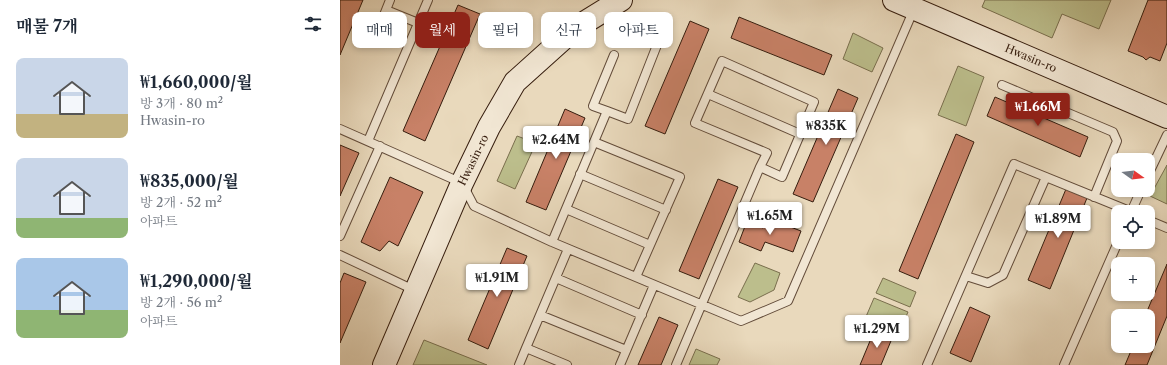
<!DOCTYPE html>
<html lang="ko">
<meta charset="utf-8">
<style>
:root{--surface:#fff;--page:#f2f2f3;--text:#1f2937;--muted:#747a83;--accent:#8f2418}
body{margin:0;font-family:"Libre Caslon Text","Noto Serif KR",serif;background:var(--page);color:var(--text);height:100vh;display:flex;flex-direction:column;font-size:15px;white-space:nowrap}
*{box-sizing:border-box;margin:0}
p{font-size:13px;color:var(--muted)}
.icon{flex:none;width:22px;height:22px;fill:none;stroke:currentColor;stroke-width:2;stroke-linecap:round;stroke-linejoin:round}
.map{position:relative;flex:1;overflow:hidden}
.drawer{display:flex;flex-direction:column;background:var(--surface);width:340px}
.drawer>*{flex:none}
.banner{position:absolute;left:12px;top:12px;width:380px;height:36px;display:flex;gap:8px}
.needle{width:26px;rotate:104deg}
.tools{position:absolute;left:771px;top:153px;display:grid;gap:8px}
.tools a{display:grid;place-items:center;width:44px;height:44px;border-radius:8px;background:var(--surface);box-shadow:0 2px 6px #0003;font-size:20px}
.price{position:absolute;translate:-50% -34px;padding:0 9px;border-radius:4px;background:#fff;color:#222;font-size:13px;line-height:26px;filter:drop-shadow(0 1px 2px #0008)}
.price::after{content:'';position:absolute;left:50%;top:24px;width:12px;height:9px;margin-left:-6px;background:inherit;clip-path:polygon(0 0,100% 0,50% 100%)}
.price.selected{background:var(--accent);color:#fff}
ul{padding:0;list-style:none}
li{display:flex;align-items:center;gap:12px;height:100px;padding:0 16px}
li span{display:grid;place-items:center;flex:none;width:112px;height:80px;border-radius:8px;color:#555}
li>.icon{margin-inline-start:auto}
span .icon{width:48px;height:48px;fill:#fffc;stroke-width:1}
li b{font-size:17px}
h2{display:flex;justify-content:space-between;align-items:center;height:48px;padding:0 16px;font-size:17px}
.chip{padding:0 14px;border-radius:8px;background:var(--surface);box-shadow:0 2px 6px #0003;font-size:14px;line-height:36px}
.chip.selected{background:var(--accent);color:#fff}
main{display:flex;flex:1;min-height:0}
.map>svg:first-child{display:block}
.green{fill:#bcbe8c;stroke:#796e4d}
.building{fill:#c88167;stroke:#361d0e}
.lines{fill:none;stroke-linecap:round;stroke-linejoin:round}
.service-casing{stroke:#634c3a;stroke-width:10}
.secondary-casing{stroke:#361d0e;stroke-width:24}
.service{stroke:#f1e6d3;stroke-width:8}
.secondary{stroke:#f1e6d3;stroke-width:22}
.labels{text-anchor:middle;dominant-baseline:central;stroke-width:3;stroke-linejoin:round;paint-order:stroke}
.street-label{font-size:11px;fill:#361d0e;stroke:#f1e6d3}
</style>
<main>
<section class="drawer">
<h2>매물 7개<svg class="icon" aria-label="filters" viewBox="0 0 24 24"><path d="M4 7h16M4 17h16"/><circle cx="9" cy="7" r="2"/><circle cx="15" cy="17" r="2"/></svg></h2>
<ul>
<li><span style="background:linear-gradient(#c9d6e8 70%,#c2b280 0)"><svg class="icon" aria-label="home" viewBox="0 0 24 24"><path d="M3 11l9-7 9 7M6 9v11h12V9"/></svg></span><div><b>₩1,660,000/월</b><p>방 3개 · 80 m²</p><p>Hwasin-ro</p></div></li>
<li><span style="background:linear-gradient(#c9d6e8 75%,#8fb573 0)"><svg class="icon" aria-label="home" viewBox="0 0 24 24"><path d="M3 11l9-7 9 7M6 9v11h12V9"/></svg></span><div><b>₩835,000/월</b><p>방 2개 · 52 m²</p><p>아파트</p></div></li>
<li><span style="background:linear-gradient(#a9c7e8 65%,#8fb573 0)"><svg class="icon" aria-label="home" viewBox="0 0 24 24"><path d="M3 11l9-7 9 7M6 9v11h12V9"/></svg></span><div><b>₩1,290,000/월</b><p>방 2개 · 56 m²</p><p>아파트</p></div></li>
</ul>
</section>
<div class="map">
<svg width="827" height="365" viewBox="0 0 827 365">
<rect width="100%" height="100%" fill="#e9d9bc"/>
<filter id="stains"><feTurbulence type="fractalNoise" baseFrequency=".005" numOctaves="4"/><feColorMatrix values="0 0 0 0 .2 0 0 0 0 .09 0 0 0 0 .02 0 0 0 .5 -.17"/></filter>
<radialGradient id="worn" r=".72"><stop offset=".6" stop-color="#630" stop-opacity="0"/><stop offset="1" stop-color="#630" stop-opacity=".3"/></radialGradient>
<path class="green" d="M645 0H771L759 29 722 14 712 38 642 7Z
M513 33 543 48 532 72 503 59Z
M618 66 644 77 626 126 598 115Z
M177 136 196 143 175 189 157 181Z
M827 165V204L810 196Z
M415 263 440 273 434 290 410 302 398 297Z
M543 278 576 292 570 307 536 293Z
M534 298 568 312 559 332 525 319Z
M84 340 147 365H73Z
M356 349 380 359 377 365H349Z"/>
<path class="building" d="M0 0H23L0 55Z
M808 0H827V43L820 61 810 57 806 60 803 57 788 51Z
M118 5 140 14 85 141 63 131Z
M399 17 492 55 484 75 391 38Z
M350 21 369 29 325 134 305 126Z
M498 89 518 98 473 202 453 194Z
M655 97 748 137 740 157 647 116Z
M225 109 245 118 206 210 186 202Z
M616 134 634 142 578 279 559 271Z
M0 145 19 153 0 196Z
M50 177 83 192 58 246 49 241 40 251 21 242Z
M378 179 398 187 359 279 339 271Z
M726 189 747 198 710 289 688 280Z
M427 218 461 231 453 252 425 242 421 251 399 242 407 221 423 228Z
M167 248 187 256 148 349 128 340Z
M827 264V316L807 365H785L793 346H808V316H805Z
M4 273 26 282 0 343V283Z
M630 307 650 316 631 362 610 353Z
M319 317 338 325 321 365H298Z
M535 329 553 336 541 365H520Z"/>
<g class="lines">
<defs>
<path id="service" d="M46 10 78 23
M40 25 50 0
M662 85 773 132 777 141 754 197
M368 94 460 134
M267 111 253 106 274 55
M0 129 122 183 134 206 212 242 401 321 448 301 574 9
M28 141 88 0
M254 142 340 177 296 277
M240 174 326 210
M808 175 827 135
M226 209 310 245
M791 212 801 190
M808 220 827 228
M0 236 40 146
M212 242 267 111 288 119 319 40
M0 255 74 290
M626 276 648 283 663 275 706 177
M216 278 302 315
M200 315 286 350
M186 348 228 249
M179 365 186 348 227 365
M280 365 314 285
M336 365 420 167 427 153 355 123 382 61 474 102 442 177 420 167
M587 365 674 164 792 212
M724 365 778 242"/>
<path id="secondary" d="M554 0 827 117
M44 365 122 183 149 127 175 82 234 29 281 0"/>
</defs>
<use href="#service" class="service-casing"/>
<use href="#secondary" class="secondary-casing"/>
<use href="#service" class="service"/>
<use href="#secondary" class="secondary"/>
</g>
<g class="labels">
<g class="street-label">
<text transform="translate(691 58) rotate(23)">Hwasin-ro</text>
<text transform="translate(133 160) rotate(-64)">Hwasin-ro</text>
</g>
</g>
<rect width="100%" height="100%" filter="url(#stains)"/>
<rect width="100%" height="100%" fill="url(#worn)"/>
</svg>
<div class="tools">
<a><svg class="needle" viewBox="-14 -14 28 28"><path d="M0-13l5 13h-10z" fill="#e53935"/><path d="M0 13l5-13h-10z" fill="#747a83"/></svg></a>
<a><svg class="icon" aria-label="locate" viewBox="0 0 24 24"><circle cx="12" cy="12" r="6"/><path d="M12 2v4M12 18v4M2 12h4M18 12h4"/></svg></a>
<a>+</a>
<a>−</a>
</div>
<b class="price selected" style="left:698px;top:127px">₩1.66M</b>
<b class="price" style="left:486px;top:146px">₩835K</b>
<b class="price" style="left:216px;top:160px">₩2.64M</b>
<b class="price" style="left:430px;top:236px">₩1.65M</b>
<b class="price" style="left:718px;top:239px">₩1.89M</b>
<b class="price" style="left:157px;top:298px">₩1.91M</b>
<b class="price" style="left:537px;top:349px">₩1.29M</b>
<div class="banner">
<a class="chip">매매</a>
<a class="chip selected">월세</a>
<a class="chip">필터</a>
<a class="chip">신규</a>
<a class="chip">아파트</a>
</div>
</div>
</main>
